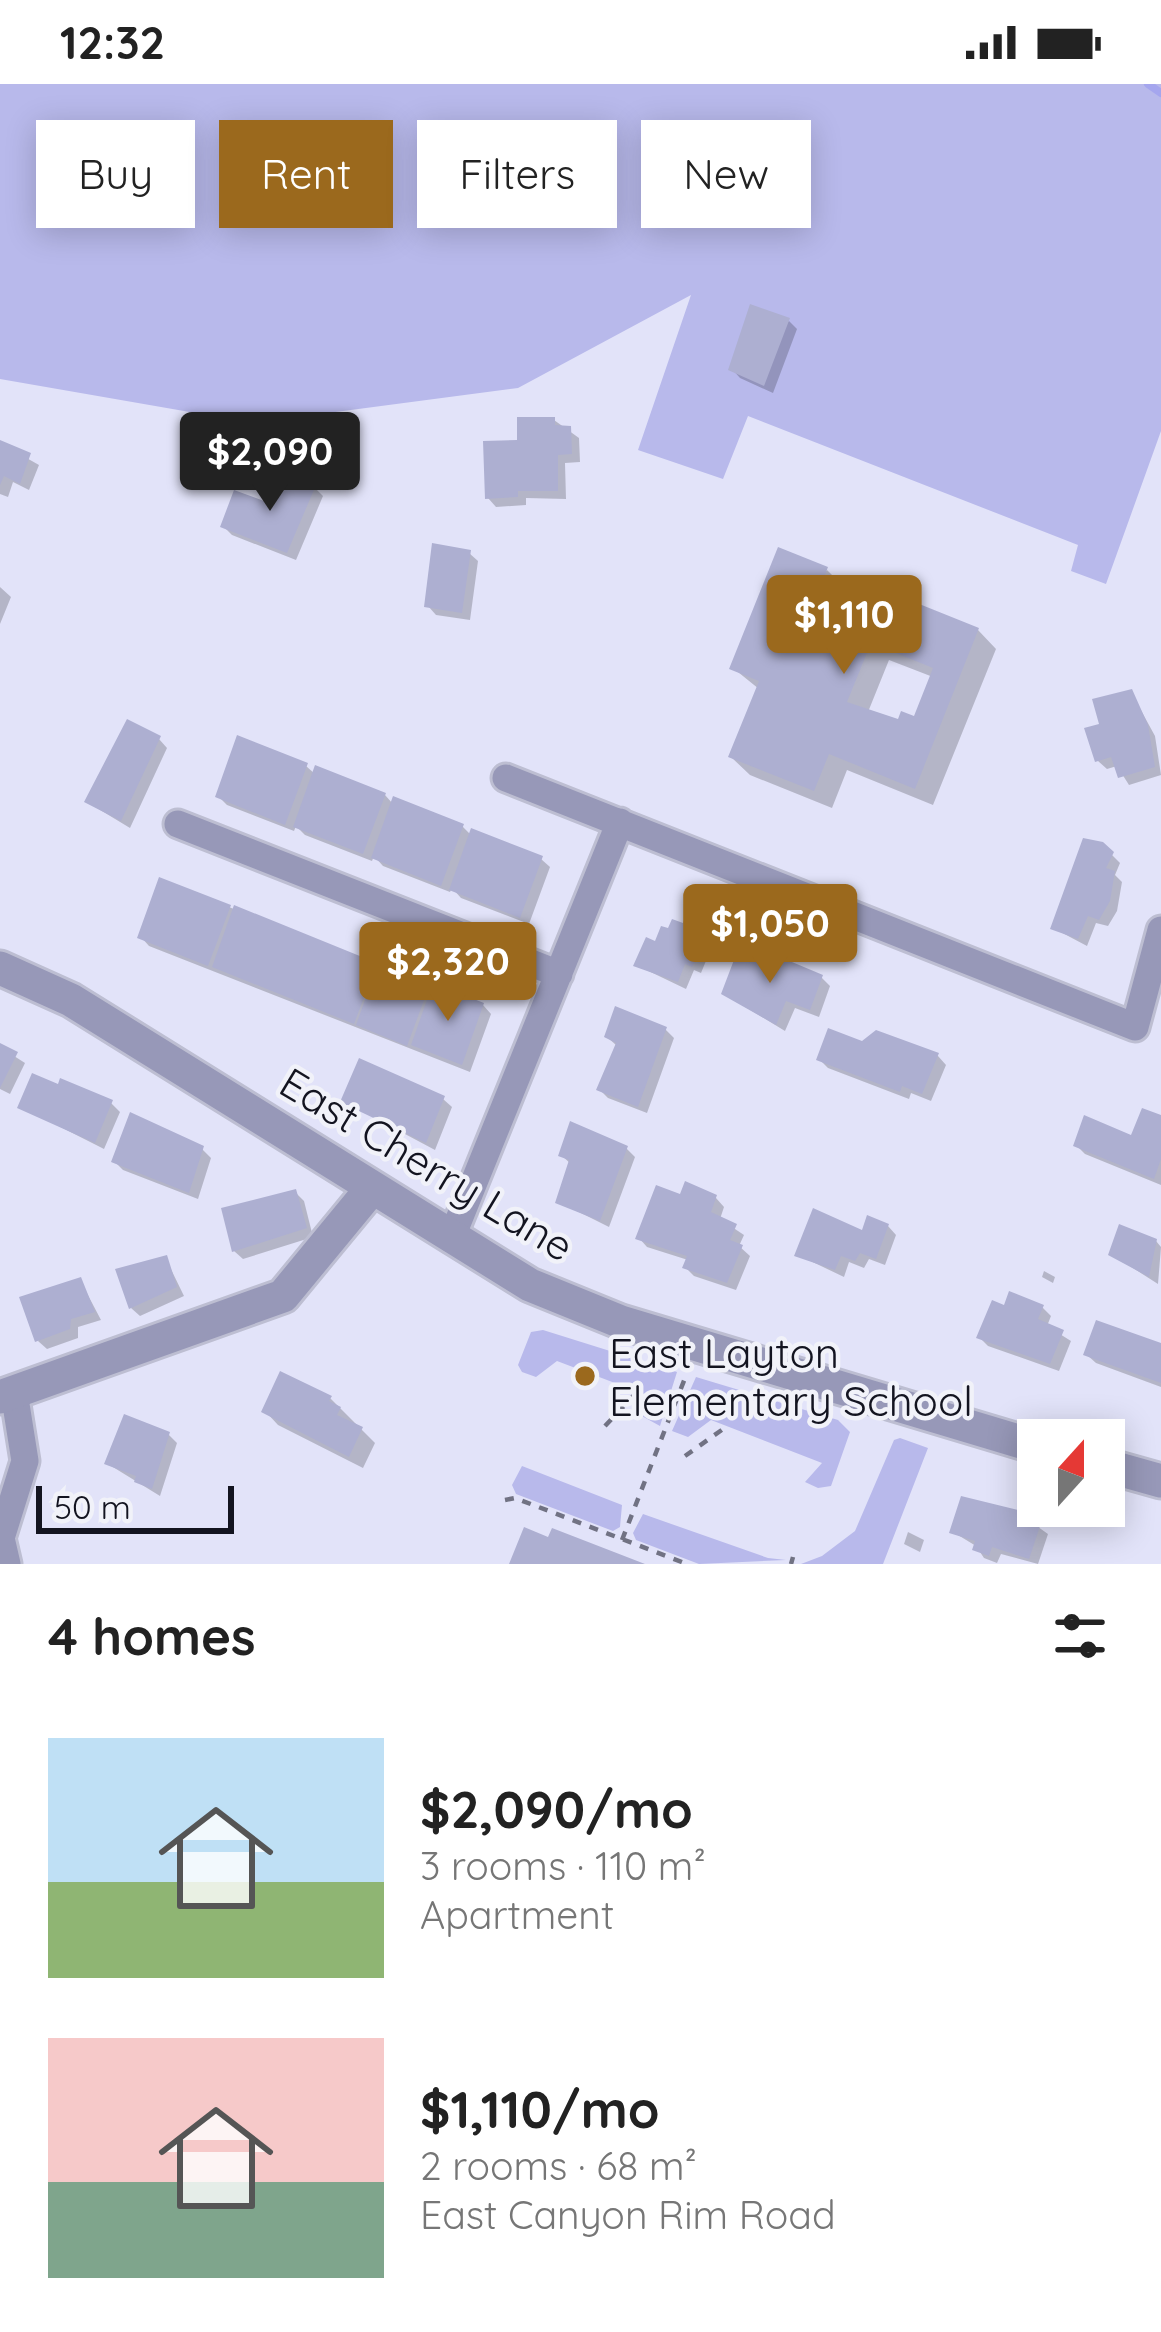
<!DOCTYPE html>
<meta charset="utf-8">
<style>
:root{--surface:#fff;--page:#f2f2f2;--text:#222;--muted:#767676;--accent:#9b691d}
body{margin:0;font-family:Quicksand,sans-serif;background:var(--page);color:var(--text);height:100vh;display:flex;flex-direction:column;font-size:45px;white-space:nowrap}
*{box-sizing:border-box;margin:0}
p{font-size:39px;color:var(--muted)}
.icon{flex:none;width:66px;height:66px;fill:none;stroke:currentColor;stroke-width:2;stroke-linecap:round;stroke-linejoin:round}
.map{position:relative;height:1480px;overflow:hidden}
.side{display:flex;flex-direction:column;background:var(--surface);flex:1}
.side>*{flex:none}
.banner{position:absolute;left:36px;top:36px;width:1089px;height:108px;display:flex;gap:24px}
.needle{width:78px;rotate:21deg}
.fabs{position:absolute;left:1017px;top:1335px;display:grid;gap:24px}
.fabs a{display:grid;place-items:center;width:108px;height:108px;border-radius:0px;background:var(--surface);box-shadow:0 6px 30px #0003;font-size:60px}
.scale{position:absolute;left:36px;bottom:30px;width:198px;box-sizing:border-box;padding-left:12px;border:6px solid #131420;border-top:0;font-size:33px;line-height:42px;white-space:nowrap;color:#131420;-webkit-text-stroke:9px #f1f2f9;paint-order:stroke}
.price{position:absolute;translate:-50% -102px;padding:0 27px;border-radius:12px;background:var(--accent);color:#fff;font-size:39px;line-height:78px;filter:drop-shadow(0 3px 6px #0008)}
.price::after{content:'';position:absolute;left:50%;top:72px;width:36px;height:27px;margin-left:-18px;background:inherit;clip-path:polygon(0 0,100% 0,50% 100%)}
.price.on{background:#222;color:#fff}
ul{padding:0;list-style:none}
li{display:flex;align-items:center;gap:36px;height:300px;padding:0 48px}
li span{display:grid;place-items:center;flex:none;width:336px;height:240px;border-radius:0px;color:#555}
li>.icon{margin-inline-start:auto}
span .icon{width:144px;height:144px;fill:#fffc;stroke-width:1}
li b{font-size:51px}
h2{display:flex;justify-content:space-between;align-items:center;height:144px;padding:0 48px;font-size:51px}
.pill{padding:0 42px;border-radius:0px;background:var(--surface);box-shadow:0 6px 30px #0003;font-size:42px;line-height:108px}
.pill.on{background:var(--accent);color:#fff}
.status{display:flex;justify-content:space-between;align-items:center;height:84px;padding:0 60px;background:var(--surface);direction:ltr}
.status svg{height:33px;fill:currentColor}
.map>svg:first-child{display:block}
.green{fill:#b8b9eb}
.shadow{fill:#0003;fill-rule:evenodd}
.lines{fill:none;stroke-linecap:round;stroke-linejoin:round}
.stream{stroke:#a5a6ee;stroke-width:8}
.building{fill:#adafd1;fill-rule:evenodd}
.minor-casing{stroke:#bdbed2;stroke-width:33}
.tertiary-casing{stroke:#bdbed2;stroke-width:39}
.path{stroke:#717283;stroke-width:4.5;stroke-dasharray:9 9;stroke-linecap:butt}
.minor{stroke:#9798b8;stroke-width:27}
.tertiary{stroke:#9798b8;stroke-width:33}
.poi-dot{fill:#9b691d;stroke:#f1f2f9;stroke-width:4.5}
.labels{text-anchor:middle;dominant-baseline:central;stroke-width:9;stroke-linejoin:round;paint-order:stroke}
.street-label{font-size:42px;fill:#131420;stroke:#f1f2f9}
.poi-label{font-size:42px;fill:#131420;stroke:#f1f2f9;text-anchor:start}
</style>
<div class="status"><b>12:32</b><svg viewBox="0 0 49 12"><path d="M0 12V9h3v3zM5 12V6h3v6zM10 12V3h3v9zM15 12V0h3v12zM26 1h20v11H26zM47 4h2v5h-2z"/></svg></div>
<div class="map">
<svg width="1161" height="1480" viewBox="0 0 1161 1480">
<rect width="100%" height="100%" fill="#e2e3f9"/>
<path class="green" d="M0 0H1161V347L1106 500 1071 487 1078 461 748 332 723 395 638 366 691 211 518 304 253 339 0 295Z
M543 1246 677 1288 660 1342 640 1331 657 1315 557 1277 536 1293 522 1288 518 1281 531 1248Z
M696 1293 838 1336 850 1348 831 1402 818 1404 805 1398 822 1379 711 1336 688 1353 672 1347Z
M900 1354 928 1364 883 1480H801L822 1472 855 1447 894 1356Z
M522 1382 622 1421 620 1443 613 1447 516 1410 512 1401Z
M643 1430 768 1474 786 1476 699 1480 636 1456 633 1449Z"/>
<path class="shadow" d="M789 237 797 245 773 309 740 294 732 285Z
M554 336 579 354 580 378 565 379 566 415 526 414V421L496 423 488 414Z
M0 359 39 381 29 406 13 398 8 413 0 410Z
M314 403 323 412 296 476 232 451 223 442Z
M469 469 478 477 470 536 436 531 428 522Z
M827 486 845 504 842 512 978 546 996 565 933 721 847 686 832 724 750 691 731 673 759 605 733 584ZM889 576 933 593 916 636 900 639 868 628Z
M0 503 11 513 0 540Z
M1131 608 1155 652 1161 691 1129 701 1117 682 1107 685 1098 677 1103 642Z
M159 655 167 664 130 744 87 718Z
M306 682 315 690 385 711 393 720 463 743 472 752 541 775 550 783 529 840 461 814 452 804 450 808 383 782 374 772 372 777 305 751 296 742 294 747 227 721 218 712Z
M1102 761 1120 779 1115 791 1122 798 1117 827 1108 842 1096 839 1087 862 1053 844Z
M229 823 433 908 483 921 491 930 470 988 149 862 141 853Z
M710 837 719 845 701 889 694 886 686 905 636 881 685 843Z
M777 887 821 893 830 902 819 933 795 924 785 947 724 910Z
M665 945 674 954 647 1029 608 1014 599 1005 616 961 607 953Z
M862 960 938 972 946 981 931 1017 911 1009 909 1015 828 984 819 975Z
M0 963 25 979 10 1010 0 1005Z
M60 1004 111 1019 120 1028 104 1065 21 1023Z
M443 1015 452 1023 435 1066 343 1017Z
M1161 1034V1101L1085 1070 1076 1061 1133 1055Z
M626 1064 635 1073 609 1143 559 1118 571 1080 561 1071Z
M202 1065 211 1074 198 1115 123 1086 114 1077Z
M295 1108 304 1117 313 1153 243 1175 234 1167Z
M682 1114H716L724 1123 720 1135 744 1151 739 1162 750 1172 736 1206 694 1192 686 1184 688 1176 647 1163 639 1154Z
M888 1142 896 1151 885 1181 869 1175 864 1184 849 1178 844 1193 798 1171Z
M1156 1157 1161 1163 1158 1200 1111 1170Z
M166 1175 184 1212 140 1232 131 1224Z
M1044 1187 1055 1193 1053 1199 1042 1193Z
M80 1196 101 1236 78 1243V1254L47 1265 38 1257Z
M1042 1223 1051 1232 1047 1242 1071 1257 1059 1287 988 1262 980 1254 1006 1225Z
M1161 1262V1303L1096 1279 1087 1271Z
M330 1314 375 1359 363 1384 278 1341 265 1327Z
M168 1350 177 1359 160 1412 108 1380Z
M1017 1428 1048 1450 1038 1480 1001 1470 997 1479 984 1474 976 1462 953 1448Z
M908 1448 924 1456 920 1468 904 1460Z"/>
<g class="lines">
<path class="stream" d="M1148 0 1161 9"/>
</g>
<path class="building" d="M750 220 790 234 764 302 728 286Z
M517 333H555V341L571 342 572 370 558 371V407H518V413L485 415 483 357 517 356Z
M0 356 31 369 20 400 4 392 0 401Z
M286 389 316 401 287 469 220 443 234 406 272 420Z
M432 459 471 466 462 529 424 523Z
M778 463 828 483 821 501 865 518 872 501 979 544 915 705 829 670 814 707 728 673 759 597 729 585ZM871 559 933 584 914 632 901 627 898 635 847 618Z
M1132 605 1148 641 1155 683 1118 694 1111 673 1095 678 1084 644 1099 640 1092 615Z
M127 635 161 652 121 737 84 718Z
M237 651 308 679 285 741 215 713Z
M315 681 386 709 363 770 293 743Z
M393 712 464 740 441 802 371 774Z
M471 744 543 772 520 834 449 806Z
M1083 754 1103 758 1114 768 1106 784 1115 787 1110 817 1099 836 1088 832 1078 855 1050 845Z
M159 793 231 821 208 882 137 854Z
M234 821 377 879 354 940 212 883Z
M688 825 712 834 701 868 692 883 685 880 678 898 633 882 646 853 655 857 661 842 668 844 672 835 683 839Z
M737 868 776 883 780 873 823 891 810 926 786 917 776 941 721 910Z
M378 880 430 900 407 962 356 941Z
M433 899 484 919 462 981 411 961Z
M615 922 667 943 638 1023 596 1006 616 959 604 953Z
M828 944 862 957 876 946 939 969 922 1010 902 1002 900 1008 816 976Z
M0 959 18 968 0 1004Z
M359 974 445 1012 426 1059 340 1018Z
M32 989 58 1000 60 994 113 1016 95 1059 17 1024Z
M1142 1024 1161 1031V1075L1154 1095 1073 1062 1084 1031 1131 1051Z
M130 1028 204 1062 189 1109 111 1078Z
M570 1037 628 1062 600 1137 555 1119 569 1076 558 1072Z
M685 1097 717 1111 711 1128 737 1140 730 1156 743 1161 727 1199 682 1184 687 1172 635 1155 656 1101 680 1110Z
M296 1105 307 1144 232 1168 221 1124Z
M813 1124 862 1146 867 1131 889 1140 876 1175 860 1169 855 1177 841 1172 835 1186 794 1172Z
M1119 1140 1157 1155 1149 1193 1108 1171Z
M167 1171 177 1203 129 1225 115 1185Z
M81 1193 95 1228 71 1235 70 1245 35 1258 19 1213Z
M1009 1207 1044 1221 1038 1235 1064 1246 1050 1280 976 1254 992 1216 1004 1221Z
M1096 1236 1161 1259V1299L1083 1271Z
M280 1287 332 1312 329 1317 341 1323 337 1331 363 1343 349 1373 261 1328Z
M124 1330 170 1348 152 1405 134 1398 136 1392 104 1380Z
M961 1412 1018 1426 1017 1430 1041 1439 1029 1475 992 1463 989 1472 972 1466 975 1457 949 1449Z
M524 1443 548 1453 552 1444 645 1480H509Z"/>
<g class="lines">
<defs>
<path id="minor" d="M506 694 1135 943 1161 846
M178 740 559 890
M451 1155 620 738
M7 1480 1 1454 25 1377 14 1308"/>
<path id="tertiary" d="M0 884 71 916 530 1201 621 1238 1038 1363
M0 1313 283 1212 372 1104
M1104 1381 1161 1397"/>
</defs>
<use href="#minor" class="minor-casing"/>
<use href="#tertiary" class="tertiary-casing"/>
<path class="path" d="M605 1342 637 1308
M685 1372 726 1343
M505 1416 515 1414 687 1480
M622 1456 687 1289
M791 1480 793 1473"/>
<use href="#minor" class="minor"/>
<use href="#tertiary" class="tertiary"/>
</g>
<circle class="poi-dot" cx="585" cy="1292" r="12"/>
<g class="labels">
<g class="street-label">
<text transform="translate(427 1080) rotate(31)">East Cherry Lane</text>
</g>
<g class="poi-label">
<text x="609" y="1268">East Layton<tspan x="609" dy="48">Elementary School</tspan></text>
</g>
</g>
</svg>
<div class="fabs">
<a><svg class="needle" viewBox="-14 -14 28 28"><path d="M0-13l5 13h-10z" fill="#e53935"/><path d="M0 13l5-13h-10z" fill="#767676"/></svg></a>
</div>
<div class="scale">50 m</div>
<b class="price on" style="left:270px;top:430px">$2,090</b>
<b class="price" style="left:844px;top:593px">$1,110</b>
<b class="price" style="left:770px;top:902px">$1,050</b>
<b class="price" style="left:448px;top:940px">$2,320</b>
<div class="banner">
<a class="pill">Buy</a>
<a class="pill on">Rent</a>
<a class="pill">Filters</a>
<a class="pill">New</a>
</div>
</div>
<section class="side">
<h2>4 homes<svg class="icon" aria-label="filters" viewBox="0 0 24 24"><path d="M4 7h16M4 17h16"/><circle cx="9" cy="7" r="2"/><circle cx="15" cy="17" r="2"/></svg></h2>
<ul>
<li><span style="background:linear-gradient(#bfe0f5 60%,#8fb573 0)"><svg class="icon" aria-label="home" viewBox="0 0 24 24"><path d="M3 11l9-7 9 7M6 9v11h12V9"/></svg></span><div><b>$2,090/mo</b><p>3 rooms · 110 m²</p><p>Apartment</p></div></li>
<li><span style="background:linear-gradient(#f6c9c9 60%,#7fa58c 0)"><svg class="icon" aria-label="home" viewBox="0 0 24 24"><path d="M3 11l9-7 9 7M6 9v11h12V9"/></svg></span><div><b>$1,110/mo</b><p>2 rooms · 68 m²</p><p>East Canyon Rim Road</p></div></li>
</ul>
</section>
